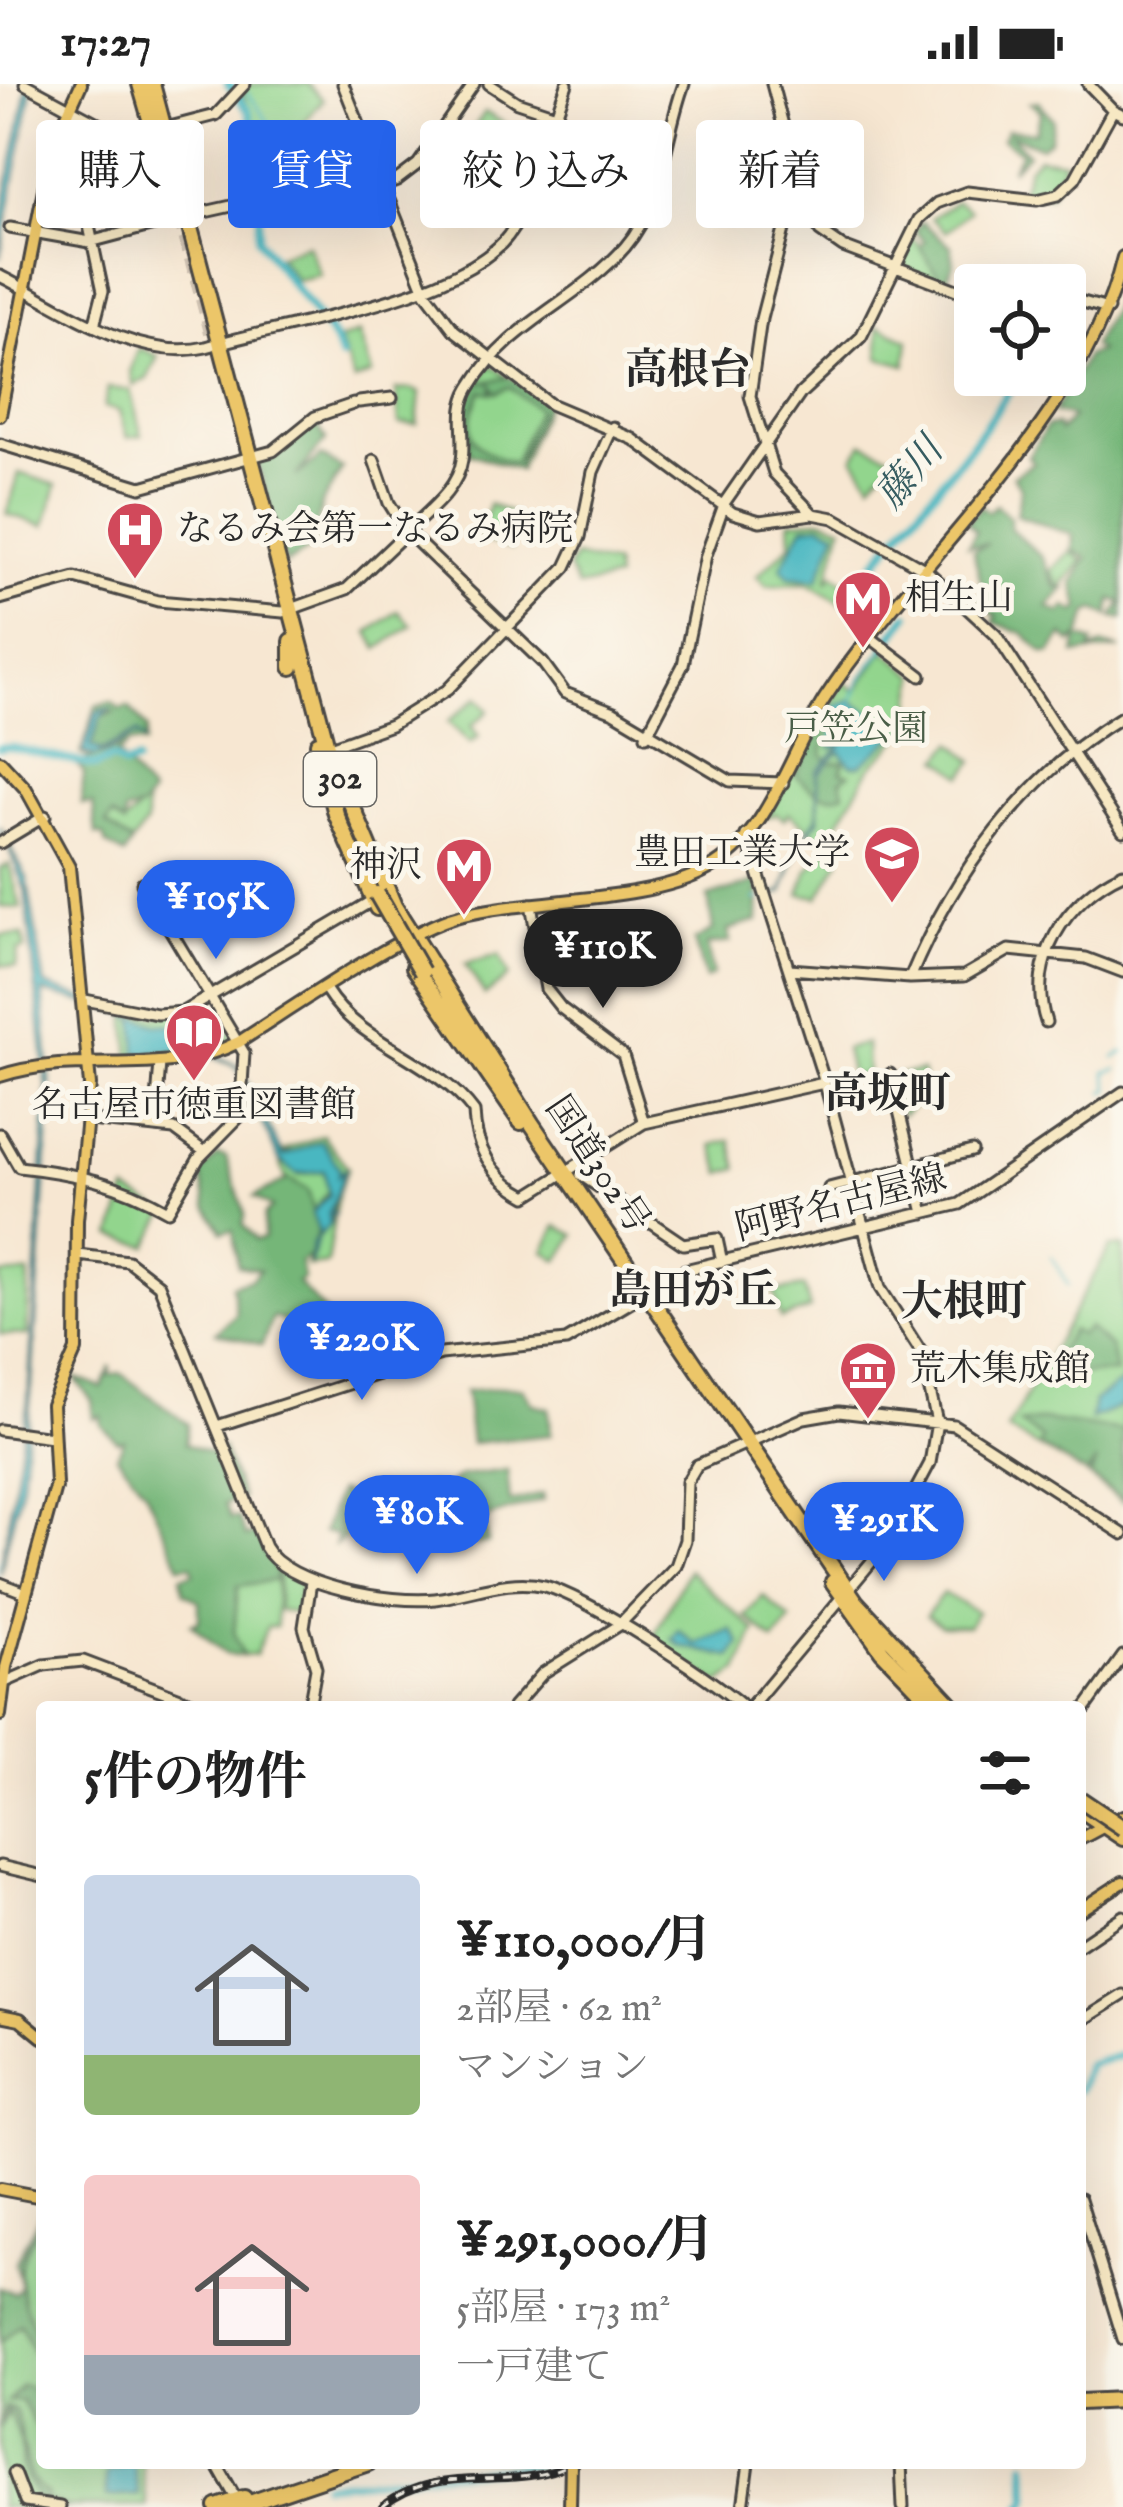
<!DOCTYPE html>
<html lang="ja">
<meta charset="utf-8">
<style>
:root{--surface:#fff;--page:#f2f2f2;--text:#222;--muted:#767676;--accent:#2563eb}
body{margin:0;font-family:"IM FELL English","Noto Serif JP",serif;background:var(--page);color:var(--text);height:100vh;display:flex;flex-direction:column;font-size:45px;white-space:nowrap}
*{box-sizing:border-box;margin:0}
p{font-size:39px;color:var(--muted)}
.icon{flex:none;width:66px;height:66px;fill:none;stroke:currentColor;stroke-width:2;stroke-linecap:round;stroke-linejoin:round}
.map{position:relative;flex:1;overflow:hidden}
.drawer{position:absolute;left:36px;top:1617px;width:1050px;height:768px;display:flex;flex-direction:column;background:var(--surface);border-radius:12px;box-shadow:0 12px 48px #0002}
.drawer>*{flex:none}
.top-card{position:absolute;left:36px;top:36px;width:1053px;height:108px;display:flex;gap:24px}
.controls{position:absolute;left:954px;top:180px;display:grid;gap:24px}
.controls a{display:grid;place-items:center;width:132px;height:132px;border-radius:12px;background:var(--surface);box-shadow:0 12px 48px #0002;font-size:60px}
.price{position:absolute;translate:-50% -102px;padding:0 27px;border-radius:42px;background:var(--accent);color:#fff;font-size:39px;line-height:78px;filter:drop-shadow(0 3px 6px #0008)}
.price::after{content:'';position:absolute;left:50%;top:72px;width:36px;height:27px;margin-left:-18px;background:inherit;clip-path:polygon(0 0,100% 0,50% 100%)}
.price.active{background:#222;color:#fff}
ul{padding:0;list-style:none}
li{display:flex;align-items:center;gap:36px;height:300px;padding:0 48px}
li span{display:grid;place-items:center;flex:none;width:336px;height:240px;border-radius:12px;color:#555}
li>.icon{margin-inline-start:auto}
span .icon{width:144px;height:144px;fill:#fffc;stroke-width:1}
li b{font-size:51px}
h2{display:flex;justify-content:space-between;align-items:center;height:144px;padding:0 48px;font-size:51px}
.chip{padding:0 42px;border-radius:12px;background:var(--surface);box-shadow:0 12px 48px #0002;font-size:42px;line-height:108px}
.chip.active{background:var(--accent);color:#fff}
.status{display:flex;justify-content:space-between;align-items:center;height:84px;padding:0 60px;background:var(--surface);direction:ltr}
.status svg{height:33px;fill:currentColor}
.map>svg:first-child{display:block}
.green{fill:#92d58d;stroke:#5e805c;stroke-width:3}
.forest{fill:#75b678;stroke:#507052;stroke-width:3;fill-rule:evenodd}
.water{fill:#49b7c1;stroke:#3a7176;stroke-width:3}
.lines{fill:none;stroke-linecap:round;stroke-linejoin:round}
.stream{stroke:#49b7c1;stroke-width:3}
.river{stroke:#49b7c1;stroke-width:8}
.highway-tunnel{stroke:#cec1b1;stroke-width:14;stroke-dasharray:14 7;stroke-linecap:butt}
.secondary-casing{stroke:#4a4744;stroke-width:15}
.primary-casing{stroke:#4a4744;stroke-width:16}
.highway-casing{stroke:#4a4744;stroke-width:20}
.secondary{stroke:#f7e8c3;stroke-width:9}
.primary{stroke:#ecc669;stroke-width:10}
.highway{stroke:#ecc669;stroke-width:14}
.rail-casing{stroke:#2b2b2b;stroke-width:8}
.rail{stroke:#fbf7ec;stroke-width:3;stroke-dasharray:9;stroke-linecap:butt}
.primary-bridge-casing{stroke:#4a4744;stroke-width:16;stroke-linecap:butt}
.highway-bridge-casing{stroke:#4a4744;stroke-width:20;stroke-linecap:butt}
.primary-bridge{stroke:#ecc669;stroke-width:10}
.highway-bridge{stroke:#ecc669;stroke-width:14}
.labels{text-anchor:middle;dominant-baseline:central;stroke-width:10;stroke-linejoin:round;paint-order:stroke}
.shield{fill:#fbf7ec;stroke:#696865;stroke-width:3}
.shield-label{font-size:33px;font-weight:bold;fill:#2b2b2b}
.poi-label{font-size:36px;fill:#2b2b2b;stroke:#fbf7ec;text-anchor:start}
.park-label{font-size:36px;fill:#4a5e48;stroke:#fbf7ec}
.street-label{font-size:36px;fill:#2b2b2b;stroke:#fbf7ec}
.water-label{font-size:39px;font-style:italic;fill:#365c60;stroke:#fbf7ec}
.quarter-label{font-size:42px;font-weight:bold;fill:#2b2b2b;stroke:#fbf7ec}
</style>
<div class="status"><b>17:27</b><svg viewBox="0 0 49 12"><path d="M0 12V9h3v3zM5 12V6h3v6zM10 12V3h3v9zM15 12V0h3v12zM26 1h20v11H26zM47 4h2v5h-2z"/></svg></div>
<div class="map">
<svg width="1123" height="2423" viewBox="0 0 1123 2423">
<rect width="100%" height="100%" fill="#fbf7ec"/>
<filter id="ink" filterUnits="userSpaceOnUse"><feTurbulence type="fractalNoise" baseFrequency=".00833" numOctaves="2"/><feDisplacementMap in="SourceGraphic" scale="24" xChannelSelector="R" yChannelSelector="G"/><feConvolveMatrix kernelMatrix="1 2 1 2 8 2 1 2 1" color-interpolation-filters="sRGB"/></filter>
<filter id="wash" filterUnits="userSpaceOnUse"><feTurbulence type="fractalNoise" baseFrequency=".004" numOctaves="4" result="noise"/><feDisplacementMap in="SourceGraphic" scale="48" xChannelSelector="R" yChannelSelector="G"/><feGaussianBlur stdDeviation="2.7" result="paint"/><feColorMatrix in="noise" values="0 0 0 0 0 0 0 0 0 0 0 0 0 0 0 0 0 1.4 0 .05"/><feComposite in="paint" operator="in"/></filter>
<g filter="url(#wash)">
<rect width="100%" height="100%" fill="#f7e7d2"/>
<path class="green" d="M249 0H308L323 16 296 48 266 64 242 9Z
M485 28 525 52 508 100 456 70Z
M1038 73 1064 77 1050 111 1020 110 1028 84Z
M956 117 970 126 946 148 931 134Z
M915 147 951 162 953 181 944 201 900 184 912 154 920 162 925 158Z
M307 160 320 191 296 196 278 172Z
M878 242 909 256 906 281 880 274Z
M359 249 372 290 354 297 339 256Z
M139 264 158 272 147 295 133 301 130 287Z
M491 281 546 320 519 386 465 368 469 312Z
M108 304 130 306 142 351 127 354 119 327 104 323Z
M411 305 420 309 417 340H399L396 306Z
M863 359 896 373 871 398 854 373Z
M19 389 57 401 45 442 7 430Z
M489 420 517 432 511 465 480 455Z
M823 435 843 442 827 498 833 490 860 510 851 525 808 499 767 502 757 492 791 460 790 437Z
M1071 467 1083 477 1060 504 1051 486Z
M575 473 614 481 616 495 578 503 568 484Z
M398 527 412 541 378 565 369 548Z
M884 566 917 592 909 644 870 684 827 759 789 729 784 735 777 730 766 734 844 598 856 607Z
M478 613 489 627 471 642 479 652 470 659 448 638Z
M953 658 974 677 963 692 940 675Z
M146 719V740L132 759 106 741 111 732 124 740Z
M826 767 840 776 819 813 800 810 808 786Z
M9 780 21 824 0 823V785Z
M650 838 658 863 666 862 668 881 641 890V883L633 884 628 842Z
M0 851H23L25 865 18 867 16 883 0 881Z
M499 871 509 892 485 911 465 880Z
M209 916 234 954 201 969 130 976 126 927 157 932Z
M866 959 867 989 851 992 845 965Z
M922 987 928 1010 902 1031 893 991Z
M323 1051 348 1084 338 1109 327 1180 307 1182 310 1160 331 1137 340 1085 328 1071 281 1068Z
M731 1056 738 1084 722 1089 713 1061Z
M279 1074 298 1091 324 1087 330 1105 312 1129 309 1111 285 1093Z
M127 1107 166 1129 148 1162 113 1152Z
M557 1142 575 1151 559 1177 544 1167Z
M1123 1162V1419L1083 1388 1007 1346 1110 1163Z
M29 1189 27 1251 0 1250V1191Z
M804 1203 810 1225 781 1235 774 1208Z
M278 1486 301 1499 296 1529 278 1526Z
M688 1486 755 1547 738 1587 720 1600 651 1557Z
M259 1496H276V1543H267L255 1571 243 1572 234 1549 238 1502Z
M943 1509 977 1528 968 1542H942L926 1532Z
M763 1512 791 1536 774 1557 745 1532Z
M42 2126V2379H142L147 2422 0 2423V2204L15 2209 21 2202 15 2180Z"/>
<path class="forest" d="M1038 18 1053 35 1050 55 1041 63 1010 50 1028 70 1011 86 1021 68 1002 55 1007 45 1035 48 1041 27 1030 19Z
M922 138 951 162 954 178 944 201 920 163 925 157 915 147Z
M1123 203V535L1113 533 1122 518 1112 515 1109 532 1095 526 1088 529 1080 553 1093 558 1091 566 1103 561 1120 565 1075 570 1078 554 1071 559 1063 551 1051 569H1044L1023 549 993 538 997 533 980 520 983 506 973 466 988 460 968 461 976 447 967 438 981 422 988 428 996 421 1010 434V444L1042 473 1056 503 1065 504 1048 523 1061 529 1066 523 1076 528 1080 524 1073 500 1087 474 1072 466 1073 451 1016 431 1021 404 1013 392 1034 378 1028 373 1047 342 1057 341 1060 347 1072 333 1054 328 1086 272 1099 267 1092 262Z
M510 293 546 320 519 376V386L469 369V353L467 358 466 320 477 299ZM492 302 496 309 509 303 538 325 514 379C474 367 458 350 482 307L492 309Z
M315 336 326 356 296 392 322 372 342 385 322 419 312 463 286 480 257 379Z
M111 617 120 625 129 623 147 645 145 660 130 659 117 670 151 711 141 725 125 729 124 741 112 732 106 740 132 759 125 771 107 761 103 751H96L93 720H81L84 689 76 679 116 666 129 652 101 667 91 663 100 634 113 628 102 625 84 669 88 672 81 670 96 622Z
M830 624 823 671 831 679 844 677 841 688 849 690 841 696 844 709C823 718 811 706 796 691Z
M759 797 758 837 728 846 730 858 707 861 713 891 705 895 694 857 713 846 708 813Z
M217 1071 226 1073 245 1130 243 1141 256 1156 264 1154V1131L272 1124 254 1113 288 1095 308 1106 318 1146 310 1172 300 1178 303 1195 297 1198 331 1235V1247L321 1253 273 1233 262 1261 216 1248 236 1230 232 1201 251 1195 260 1186 238 1182 233 1146 222 1148 207 1123 201 1089Z
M1088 1244 1111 1264 1116 1289 1071 1290 1048 1282 1072 1246 1080 1251Z
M111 1282 110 1292 120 1289 188 1340 185 1360 216 1371 222 1364 242 1414 225 1420 231 1435 238 1433 246 1453 256 1449 275 1483 276 1496 238 1502 234 1549 243 1572 226 1570 191 1540 199 1537V1517L184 1508 181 1492 194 1489 192 1481 180 1482 145 1406 117 1372 124 1356 117 1357 101 1341V1331L94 1335 92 1317 74 1293 102 1304Z
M507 1303 522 1304 533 1320 549 1324 551 1351 471 1359 465 1307Z
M1042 1336 1123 1347V1416L1090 1392 1097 1377 1086 1390 1039 1362 1042 1355 1020 1340Z
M507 1386 510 1418 543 1410 544 1416 485 1434 488 1459 476 1460 444 1430 452 1420 429 1416 427 1452 420 1460H401L396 1440 410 1434 419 1403 430 1400 443 1408 457 1393Z
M338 1407 368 1420 375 1430 335 1461 337 1451 323 1448Z
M42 2126C40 2151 23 2162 20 2185 18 2209 33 2243 42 2267L35 2273 20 2240 0 2259V2204L15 2209 21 2202 15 2180Z
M21 2301 31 2303 42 2323V2354L21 2317 8 2318Z
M5 2324 14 2326C27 2352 19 2395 47 2411L43 2416 67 2423 38 2418 22 2385 21 2359 8 2327 0 2345Z"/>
<path class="water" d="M28 0H33L0 174V140Z
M820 440 837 447 818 496 789 493 781 483 804 442Z
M850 616 901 646 861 681H851L839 667 818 690 819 736 803 754 783 808 770 813 783 807 802 753 818 733 817 687 843 659 831 664 834 623Z
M111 624 100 634 91 663 101 667 137 649 145 657 136 651 95 673 83 668 96 629Z
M0 743 27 794 45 901 156 940 207 943 203 965 240 983 283 1072 322 1057 340 1085 338 1092 346 1085 330 1127 336 1132 329 1129 330 1140 312 1160 310 1181 319 1148 312 1129 329 1111 324 1087 296 1090 279 1076 237 983 193 965 137 971 135 936 129 931 43 908 51 1008 32 1301 22 1399 0 1490 28 1316 47 1004 25 805Z
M1123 1297V1322L1091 1335 1094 1317Z
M731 1545 740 1559 731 1573 680 1562 672 1555 679 1546 695 1560Z
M133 2379 139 2411 106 2413V2389Z"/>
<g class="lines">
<path class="stream" d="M248 9 269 39
M851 620 860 596 882 567
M755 816 760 815
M1119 971 1115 974 1123 968
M1105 1008 1110 1006 1106 988 1117 985
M1051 1172 1068 1201
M1121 1224 1123 1225"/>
<path class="river" d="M228 0 249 28 262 74 258 155 333 254 341 273
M896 517 866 491C917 424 977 364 1018 291
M885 563 908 531
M10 663 95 682 113 674 124 682 136 678
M0 664 4 663
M1080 2006 1088 1981 1123 1971
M324 2400 555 2379
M1023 2423 1029 2416 1026 2379"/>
</g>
</g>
<g filter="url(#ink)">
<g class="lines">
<path class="highway-tunnel" d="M169 93 215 263"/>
<defs>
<path id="secondary" d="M25 0 116 49 135 52 216 31 245 0
M343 0 426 209 454 246 550 320 633 355 733 429 760 437 813 430 834 434 926 486 996 551 1123 747
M772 0 800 105 820 147 843 163 975 213
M1088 0 1113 26
M556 31 567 0
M800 105 787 134 761 235 750 312 774 389 813 430
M191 131 236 121 308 130 397 96 418 80 474 0
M10 144 90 158 173 136
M0 192C60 222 137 279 206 263 284 240 460 215 508 152 533 118 543 71 556 31L517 18 489 0
M1065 213 1108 225
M95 238 103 207 88 137 119 51
M359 318 392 314
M0 360 141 403 273 367 315 333 353 320
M374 376 389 419 407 448C427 428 458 406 462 376 466 351 456 327 470 304 508 239 578 217 625 163 664 118 664 53 684 0
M0 515 75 494 158 517 283 528 347 505 407 448 543 579 565 609 614 628 730 697 783 699
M871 554 921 592
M646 652 683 581 706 471 725 418 801 309 861 253 919 135 937 119 967 108 1037 116 1058 111 1075 95 1113 26 1123 31
M333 662 391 641 447 606 566 483 580 453 593 388 613 343
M746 751 824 996 880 1204 921 1268 937 1338 930 1379 888 1458 750 1623
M0 759 45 732
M531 820 546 905 561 924 623 971 644 1039
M789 885 910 894 964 892 1009 866 1086 874 1123 888
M910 894C954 789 1024 692 1123 632
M326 906C360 961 435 975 474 1028 475 1064 494 1095 527 1112L644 1039 824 999
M85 916 157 930 183 928 370 818
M1046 938C1026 878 1065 815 1123 789
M890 990 924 1129
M90 1036 174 1045 205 1068
M155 1042 160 979
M0 1050 19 1083C75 1089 119 1099 168 1127L199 1074 240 1032 244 969 142 799
M581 1091 683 1160 717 1155 722 1178
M829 1104 972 1067
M78 1171 128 1177 159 1201 265 1463C286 1502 393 1520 435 1515 472 1510 509 1493 545 1502 589 1514 708 1592 744 1623
M217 1342 441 1270 566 1257 685 1186 960 1120 1123 1008
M0 1346 52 1353
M0 1499 26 1509
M1 1600 44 1581 83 1577 204 1623
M309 1623 316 1584 304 1543 311 1498
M513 1623 543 1589 618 1542 676 1482 685 1456 687 1398 697 1381 804 1334 839 1328 954 1341 1123 1450
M1080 1632 1123 1572
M0 1782 42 1792
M1080 1861 1123 1832
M1080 1938 1123 1911
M1080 2115 1123 2255
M216 2379 237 2416
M901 2379 903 2423
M14 2389 25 2418 60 2423
M743 2423 749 2379"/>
<path id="primary" d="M0 331 52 64 81 0
M0 677 26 705 69 783 90 1001 77 1136 76 1266 52 1321 56 1400 6 1583 0 1631
M0 992C78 966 163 996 239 958 291 925 405 846 459 832 531 814 646 819 708 785 770 751 789 670 825 614 916 475 1084 337 1123 173
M1080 1755 1123 1732
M1080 1826 1123 1798
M0 1931 20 1935 42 1953
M0 2105 42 2113"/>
<path id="highway" d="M140 0 170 104
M152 0 327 662 394 822 532 1040 856 1518 954 1623
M292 557V583
M318 659 336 730 377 824
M414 883 521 1038
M833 1498 882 1567 936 1623
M1080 1725 1123 1754
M1080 2318 1123 2316
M217 2423 244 2414
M238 2423 368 2379"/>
</defs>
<use href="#secondary" class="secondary-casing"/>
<use href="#primary" class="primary-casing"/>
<use href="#highway" class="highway-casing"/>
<use href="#secondary" class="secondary"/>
<use href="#primary" class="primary"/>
<use href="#highway" class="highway"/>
<defs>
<path id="rail" d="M382 2423C441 2375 510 2411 572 2379"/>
</defs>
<use href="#rail" class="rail-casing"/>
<use href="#rail" class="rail"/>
<defs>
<path id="primary-bridge" d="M570 2423 571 2379"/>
<path id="highway-bridge" d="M377 810 422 888
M1080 1715 1123 1744"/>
</defs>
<use href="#primary-bridge" class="primary-bridge-casing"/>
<use href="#highway-bridge" class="highway-bridge-casing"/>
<use href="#primary-bridge" class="primary-bridge"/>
<use href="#highway-bridge" class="highway-bridge"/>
</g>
</g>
<defs>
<symbol id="hospital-pin" viewBox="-11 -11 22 30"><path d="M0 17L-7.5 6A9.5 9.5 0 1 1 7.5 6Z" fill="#d1495b" stroke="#fbf7ec"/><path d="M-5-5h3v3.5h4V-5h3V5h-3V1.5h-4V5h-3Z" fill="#fff"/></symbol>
<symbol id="metro-pin" viewBox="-11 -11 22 30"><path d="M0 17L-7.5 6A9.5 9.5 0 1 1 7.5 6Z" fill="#d1495b" stroke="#fbf7ec"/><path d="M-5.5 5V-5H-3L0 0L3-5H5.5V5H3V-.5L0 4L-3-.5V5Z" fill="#fff"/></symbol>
<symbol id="university-pin" viewBox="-11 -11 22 30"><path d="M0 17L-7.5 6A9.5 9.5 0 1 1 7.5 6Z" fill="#d1495b" stroke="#fbf7ec"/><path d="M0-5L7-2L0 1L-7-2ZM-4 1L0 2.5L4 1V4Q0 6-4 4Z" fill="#fff"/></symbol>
<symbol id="library-pin" viewBox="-11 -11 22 30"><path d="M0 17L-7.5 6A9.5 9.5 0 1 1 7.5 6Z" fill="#d1495b" stroke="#fbf7ec"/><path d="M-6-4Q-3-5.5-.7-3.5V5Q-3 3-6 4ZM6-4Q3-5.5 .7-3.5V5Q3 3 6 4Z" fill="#fff"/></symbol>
<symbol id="museum-pin" viewBox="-11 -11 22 30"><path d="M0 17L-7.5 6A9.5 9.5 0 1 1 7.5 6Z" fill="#d1495b" stroke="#fbf7ec"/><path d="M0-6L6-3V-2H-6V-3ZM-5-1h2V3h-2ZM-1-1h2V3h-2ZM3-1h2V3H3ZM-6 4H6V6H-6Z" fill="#fff"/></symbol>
</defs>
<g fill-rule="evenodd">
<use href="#hospital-pin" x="102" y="413" width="66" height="90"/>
<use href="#metro-pin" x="830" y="482" width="66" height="90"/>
<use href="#university-pin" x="859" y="737" width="66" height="90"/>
<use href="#metro-pin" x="431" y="749" width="66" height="90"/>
<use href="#library-pin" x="161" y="915" width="66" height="90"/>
<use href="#museum-pin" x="835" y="1253" width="66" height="90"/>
</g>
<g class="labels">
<rect class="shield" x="304" y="668" width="72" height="54" rx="9"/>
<g class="shield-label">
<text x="340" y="695">302</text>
</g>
<g class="poi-label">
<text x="177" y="446">なるみ会第一なるみ病院</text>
<text x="905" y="515">相生山</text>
<text x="850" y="770" text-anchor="end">豊田工業大学</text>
<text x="422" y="782" text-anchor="end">神沢</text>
<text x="194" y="1022" text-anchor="middle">名古屋市徳重図書館</text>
<text x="910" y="1286">荒木集成館</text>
</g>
<g class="park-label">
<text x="856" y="646">戸笠公園</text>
</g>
<g class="street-label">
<text transform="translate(597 1081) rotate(56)">国道302号</text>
<text transform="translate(841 1120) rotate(-14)">阿野名古屋線</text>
</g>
<g class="water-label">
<text transform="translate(911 390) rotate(-50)">藤川</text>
</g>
<g class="quarter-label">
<text x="688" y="287">高根台</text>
<text x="888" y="1011">高坂町</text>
<text x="693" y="1208">島田が丘</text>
<text x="964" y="1219">大根町</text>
</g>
</g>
</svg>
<div class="controls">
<a><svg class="icon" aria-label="locate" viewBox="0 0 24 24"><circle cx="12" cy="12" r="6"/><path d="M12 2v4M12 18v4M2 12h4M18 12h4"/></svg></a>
</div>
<b class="price" style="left:216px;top:878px">¥105K</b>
<b class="price active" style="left:603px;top:927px">¥110K</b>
<b class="price" style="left:362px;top:1319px">¥220K</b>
<b class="price" style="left:417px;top:1493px">¥80K</b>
<b class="price" style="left:884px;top:1500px">¥291K</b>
<div class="top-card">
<a class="chip">購入</a>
<a class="chip active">賃貸</a>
<a class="chip">絞り込み</a>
<a class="chip">新着</a>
</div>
<section class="drawer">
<h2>5件の物件<svg class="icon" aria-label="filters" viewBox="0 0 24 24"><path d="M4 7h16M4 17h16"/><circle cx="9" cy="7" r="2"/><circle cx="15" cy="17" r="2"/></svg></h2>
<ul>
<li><span style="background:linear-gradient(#c9d6e8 75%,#8fb573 0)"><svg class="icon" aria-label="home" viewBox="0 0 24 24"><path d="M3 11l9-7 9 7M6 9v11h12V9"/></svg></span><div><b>¥110,000/月</b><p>2部屋 · 62 m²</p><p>マンション</p></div></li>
<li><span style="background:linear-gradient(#f6c9c9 75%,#9aa5b1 0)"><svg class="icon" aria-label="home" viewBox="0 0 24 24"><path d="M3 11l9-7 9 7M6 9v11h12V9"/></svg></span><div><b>¥291,000/月</b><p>5部屋 · 173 m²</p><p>一戸建て</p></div></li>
</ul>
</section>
</div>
